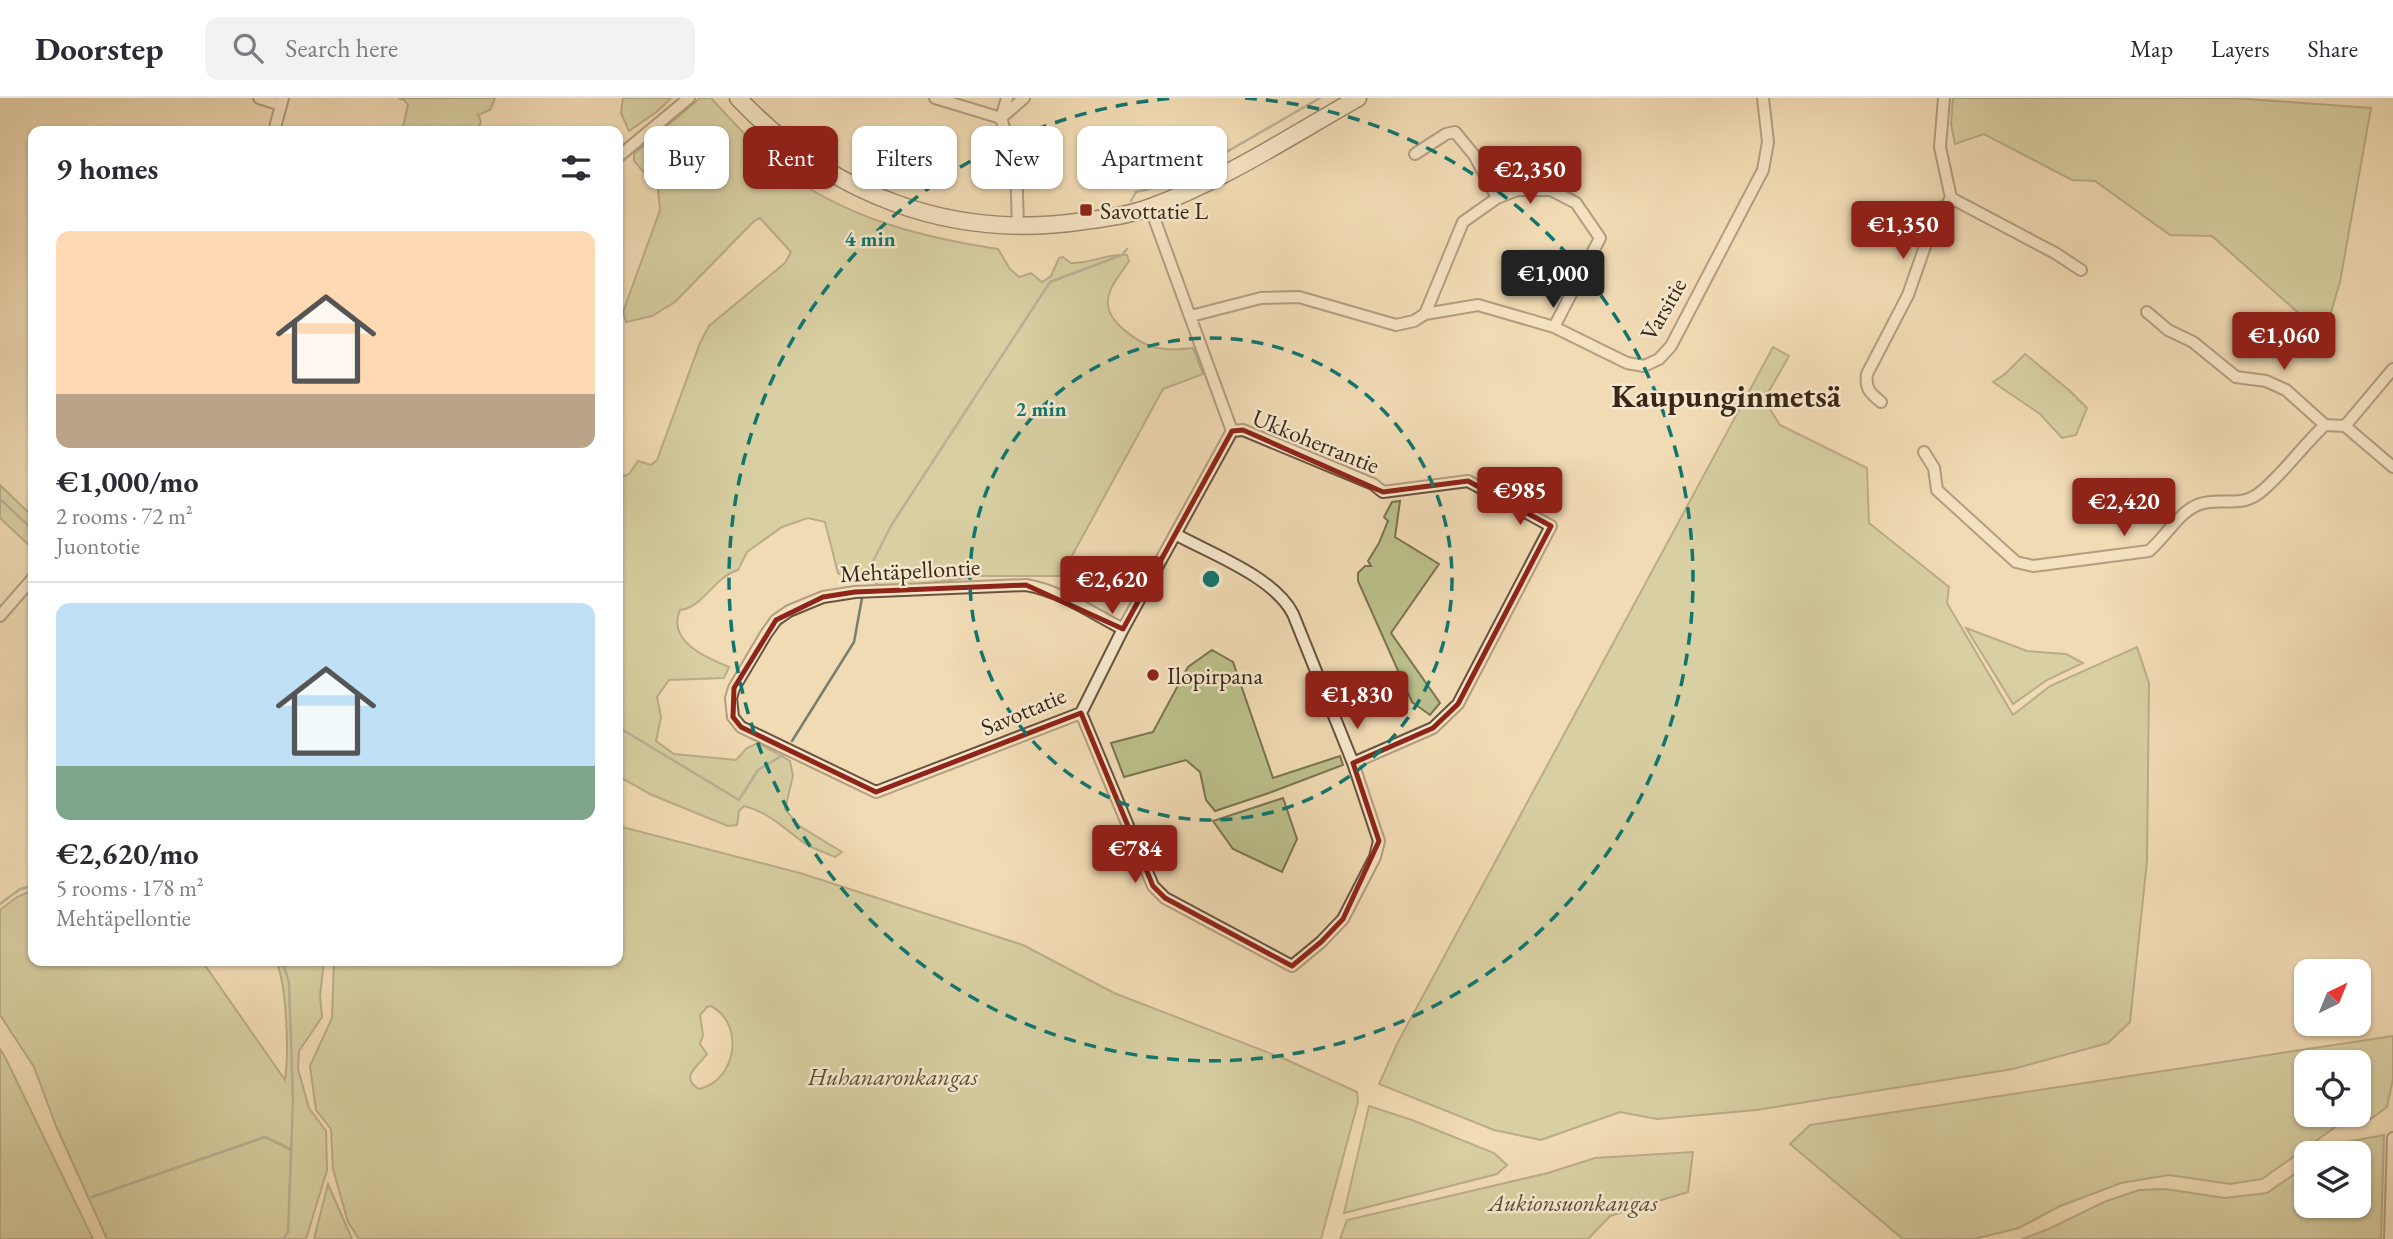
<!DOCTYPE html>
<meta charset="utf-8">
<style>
:root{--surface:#fff;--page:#f2f2f3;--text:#2b2b33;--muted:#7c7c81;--line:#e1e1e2;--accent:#8f2418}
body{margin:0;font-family:"EB Garamond",serif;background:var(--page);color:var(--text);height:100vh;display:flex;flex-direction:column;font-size:26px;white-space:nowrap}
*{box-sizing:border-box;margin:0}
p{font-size:23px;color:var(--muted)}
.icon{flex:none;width:38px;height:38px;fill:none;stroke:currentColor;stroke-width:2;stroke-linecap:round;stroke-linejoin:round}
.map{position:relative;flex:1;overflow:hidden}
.panel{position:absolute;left:28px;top:28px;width:595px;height:840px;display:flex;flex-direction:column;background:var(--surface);border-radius:14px;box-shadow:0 2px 5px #0004}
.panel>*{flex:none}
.banner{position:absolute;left:644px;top:28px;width:665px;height:63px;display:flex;gap:14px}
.needle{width:46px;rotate:43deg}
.tools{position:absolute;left:2294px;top:861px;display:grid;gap:14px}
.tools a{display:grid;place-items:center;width:77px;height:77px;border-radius:14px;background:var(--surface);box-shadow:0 2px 5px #0004;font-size:35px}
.price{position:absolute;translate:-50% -60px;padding:0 16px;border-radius:7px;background:var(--accent);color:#fff;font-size:23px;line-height:46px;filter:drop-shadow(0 2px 4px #0008)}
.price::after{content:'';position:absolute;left:50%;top:42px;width:21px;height:16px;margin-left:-10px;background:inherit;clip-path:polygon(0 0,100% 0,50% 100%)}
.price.on{background:#222;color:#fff}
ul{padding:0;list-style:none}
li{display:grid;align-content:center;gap:14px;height:371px;padding:0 28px}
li+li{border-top:2px solid var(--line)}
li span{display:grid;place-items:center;height:217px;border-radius:14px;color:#555}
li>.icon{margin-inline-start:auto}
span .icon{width:126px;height:126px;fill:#fffc;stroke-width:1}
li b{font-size:30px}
h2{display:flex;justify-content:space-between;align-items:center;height:84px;padding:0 28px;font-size:30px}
.pill{padding:0 24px;border-radius:14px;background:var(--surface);box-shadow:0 2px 5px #0004;font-size:24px;line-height:63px}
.pill.on{background:var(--accent);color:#fff}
header{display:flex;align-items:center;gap:42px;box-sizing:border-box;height:98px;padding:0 35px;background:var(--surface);border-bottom:2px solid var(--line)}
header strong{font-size:33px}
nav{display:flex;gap:38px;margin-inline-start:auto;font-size:24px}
.search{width:490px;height:63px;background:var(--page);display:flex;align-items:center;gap:18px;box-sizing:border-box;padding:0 24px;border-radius:14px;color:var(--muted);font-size:26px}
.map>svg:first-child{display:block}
.green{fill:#bbc08c;stroke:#7b7352;stroke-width:2;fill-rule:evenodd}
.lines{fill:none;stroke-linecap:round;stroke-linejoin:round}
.stream{stroke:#757f72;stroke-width:2.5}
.street-casing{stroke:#68533f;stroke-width:14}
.secondary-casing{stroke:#3b2618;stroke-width:19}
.street{stroke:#f6e8ce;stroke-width:10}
.secondary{stroke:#f6e8ce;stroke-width:16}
.marked{fill:none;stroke:#8f2418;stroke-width:5;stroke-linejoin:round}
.ring{fill:none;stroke:#0f766e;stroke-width:3.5;stroke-dasharray:12 9}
.poi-dot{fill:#8f2418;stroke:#f6e8ce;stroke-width:2.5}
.labels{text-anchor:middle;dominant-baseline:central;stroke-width:5;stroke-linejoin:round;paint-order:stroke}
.poi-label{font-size:24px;fill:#3b2618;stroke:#f6e8ce;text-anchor:start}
.street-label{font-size:24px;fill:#3b2618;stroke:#f6e8ce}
.park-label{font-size:24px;font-style:italic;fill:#5b4c35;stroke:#f6e8ce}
.district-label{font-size:32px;font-weight:bold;fill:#3b2618;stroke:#f6e8ce}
.centre{fill:#0f766e;stroke:#f6e8ce;stroke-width:3.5}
.ring-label{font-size:21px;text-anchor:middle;font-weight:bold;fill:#0f766e;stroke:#f6e8ce;stroke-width:5;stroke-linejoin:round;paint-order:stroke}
</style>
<header>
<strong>Doorstep</strong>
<div class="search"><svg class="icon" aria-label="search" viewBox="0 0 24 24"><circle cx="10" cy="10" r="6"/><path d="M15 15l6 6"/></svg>Search here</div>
<nav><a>Map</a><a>Layers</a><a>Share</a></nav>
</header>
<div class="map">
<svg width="2393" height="1141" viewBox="0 0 2393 1141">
<rect width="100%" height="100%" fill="#f1dbb4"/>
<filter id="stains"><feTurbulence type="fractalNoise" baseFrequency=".00286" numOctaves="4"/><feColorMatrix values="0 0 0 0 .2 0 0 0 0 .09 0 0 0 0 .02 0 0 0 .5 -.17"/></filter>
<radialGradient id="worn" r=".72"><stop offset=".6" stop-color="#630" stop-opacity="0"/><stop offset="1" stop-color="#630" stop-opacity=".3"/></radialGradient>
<path class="green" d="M398 0H495L490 12 478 17 481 23 478 33H402L408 7 404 2Z
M623 0H671L659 12 629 33 621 15Z
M700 0H711C735 26 767 62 796 82 857 123 926 140 998 151L1010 171 1019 179 1031 175 1042 184 1051 178 1059 160 1063 159 1071 165C1090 166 1108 155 1127 157L1129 163C1121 176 1106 191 1108 207 1109 224 1135 242 1150 248 1164 253 1179 251 1193 250L1203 276 1163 291 1061 478H981L907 488H879L873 482 852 484 838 475 825 424 808 420 782 429 747 454 738 472C714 479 704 509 680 512 666 543 707 560 729 569L724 580 669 582 657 599 661 619 656 643 674 656 736 662 747 650 758 645 790 663 793 678 785 711 798 727 842 754 835 759C826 755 817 752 809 748 787 734 770 714 744 708L739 713 737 727 728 728 652 697 618 678V381L629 376 638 363 651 367 657 362 700 245 709 228 785 165 791 154 760 120 754 123 675 204 652 218 626 224 623 214 660 112 658 91 634 63V56Z
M1953 0H2233L2371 10 2340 184 2328 224 2313 228 2212 138 2170 137 2095 83 2072 82 1984 36 1955 46 1951 26Z
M1773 249 1789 258 1764 302 1780 327 1867 370 1869 425 1949 489 1947 505 2013 617 2050 588 2137 549 2149 585 2147 763 2130 924 2108 945 2013 971 1756 1012 1657 1021 1620 1014 1541 1042 1494 1032 1379 986 1398 944Z
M2025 256 2070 293 2087 310 2076 337 2062 340 2040 316 1993 284 2005 276Z
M0 387 33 419V451L0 420Z
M1400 403 1395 439 1439 466 1391 535 1440 605 1430 617 1412 604 1358 483V475L1365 468H1371L1368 463 1379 445 1388 423 1384 419 1392 404Z
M1966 530 2027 553 2066 556 2083 565 2047 582 2013 606Z
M1212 552 1233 564 1273 680 1340 658 1343 667 1269 695 1215 713 1206 702 1200 674 1186 662 1124 679 1111 645 1153 634 1188 569Z
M1283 700 1297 741 1282 774 1233 751 1213 723Z
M618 728 800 775 1023 847 1114 895 1285 961 1357 994 1358 1004 1321 1141H359L348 1124 333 1071 331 1031 316 1012 310 968 332 920 334 863H618ZM711 908C745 926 737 982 699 991 678 979 700 967 707 956L700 946 703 937 700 917 707 909Z
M33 792V863H202L285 982C289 956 287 887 276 863H324L320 898 322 919 299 953 298 971 309 1010 326 1033 327 1072 306 1141H107L56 1028 34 969 0 917V812L17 799Z
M2393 938V981L2387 1009 2372 1020 2341 1025 2262 1081 2230 1086 2169 1077 2121 1085 2058 1109 2019 1130 1974 1141H1903L1790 1046 1810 1027ZM2306 964H2359V1017H2306Z
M0 951 5 959 93 1141H0Z
M1369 1008 1412 1022 1494 1055 1507 1067 1497 1076 1344 1115Z
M2384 1037 2381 1141H2022L2051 1130 2104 1104 2139 1092 2165 1091 2225 1100 2267 1095 2306 1068V1108H2359V1055H2325L2347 1044Z
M1693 1054 1688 1094 1610 1118 1588 1141H1340L1347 1122 1548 1075 1595 1060Z
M328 1086 352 1141H314Z"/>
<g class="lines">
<path class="stream" d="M1131 103 1136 94 1171 86 1320 0
M0 401 33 432
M866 483 869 471 892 426 1050 184 1122 157 1127 151
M618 629 739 702 758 672 783 657
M792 643 854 544 862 500
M0 806 20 791 33 788
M282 863 289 884 293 1003 288 1134 283 1141
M92 1099 265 1039 290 1051"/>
<defs>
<path id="street" d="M259 0 281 7
M935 0 1001 20
M1001 20 1016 67 1018 128
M1001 20 1024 0
M1001 20 1007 0
M274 33 283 0
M1415 56 1446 36 1455 34 1474 57 1497 100
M618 59 689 0
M1951 100 2055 155 2081 172
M2147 214 2168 232 2193 244 2236 279 2266 283 2286 292 2325 327 2345 328 2393 369
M1425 216 1463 124 1497 100 1517 92H1551L1576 105 1600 140 1554 229
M1191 218 1261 200 1299 199 1396 227 1414 223 1425 216 1478 207 1554 229 1627 265 1644 268 1659 261 1671 248 1763 72 1768 44 1763 0
M1881 304C1870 295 1865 291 1867 276L1908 197 1930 134 1951 100 1940 49 1944 0
M2345 328 2393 271
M1232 333 1243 332 1373 386 1383 394 1468 383 1551 428 1458 606 1433 630 1353 665
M1924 354 1934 370 1937 392 2016 464 2033 468 2149 453C2166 439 2179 413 2200 406 2220 399 2238 410 2258 396 2280 380 2303 347 2325 327
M0 518 33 480
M1123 531C1092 515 1061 493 1026 487L855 494 823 499 789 513 776 522 766 536 734 590 731 600 733 619 741 629 876 694 1081 615 1123 531 1232 333 1150 109
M1081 615 1153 788 1165 800 1292 868 1321 844 1343 821 1375 759 1379 743 1353 665 1293 516C1274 479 1212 456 1177 437
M2390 1141 2393 1040"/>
<path id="secondary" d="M738 0C830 97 951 143 1084 123 1106 120 1130 117 1151 109 1224 82 1291 38 1358 0"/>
</defs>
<use href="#street" class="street-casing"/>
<use href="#secondary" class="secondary-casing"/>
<use href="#street" class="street"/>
<use href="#secondary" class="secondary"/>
</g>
<path d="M0 0H2393V1141H0ZM1243 332 1383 394 1468 383 1551 428 1458 606 1433 630 1353 665 1379 743 1343 821 1321 844 1292 868 1165 800 1153 788 1081 615 876 694 741 629 733 619 734 590 776 522 823 499 855 494 1026 487 1123 531 1232 333Z" fill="#f1dbb4" fill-opacity=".55" fill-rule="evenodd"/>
<path class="marked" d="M1243 332 1383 394 1468 383 1551 428 1458 606 1433 630 1353 665 1379 743 1343 821 1321 844 1292 868 1165 800 1153 788 1081 615 876 694 741 629 733 619 734 590 776 522 823 499 855 494 1026 487 1123 531 1232 333Z"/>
<g class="ring">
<circle cx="1211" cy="481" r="241"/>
<path d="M1245 0A482 482 0 1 1 1177 0"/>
</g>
<g class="poi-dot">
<rect x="1079" y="105" width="14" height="14" rx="3.5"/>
<circle cx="1153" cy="577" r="7"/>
</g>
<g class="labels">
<g class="poi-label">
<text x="1100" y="112">Savottatie L</text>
<text x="1167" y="577">Ilopirpana</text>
</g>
<g class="street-label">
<text transform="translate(1663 211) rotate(-60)">Varsitie</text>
<text transform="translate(1316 343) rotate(22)">Ukkoherrantie</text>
<text transform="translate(910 472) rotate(-3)">Mehtäpellontie</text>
<text transform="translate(1023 613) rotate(-23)">Savottatie</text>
</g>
<g class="park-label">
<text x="893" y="978">Huhanaronkangas</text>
<text x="1573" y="1104">Aukionsuonkangas</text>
</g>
<g class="district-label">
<text x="1726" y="298">Kaupunginmetsä</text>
</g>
</g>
<circle cx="1211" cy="481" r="10" class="centre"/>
<g class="ring-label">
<text x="870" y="148">4 min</text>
<text x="1041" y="318">2 min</text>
</g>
<rect width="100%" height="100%" filter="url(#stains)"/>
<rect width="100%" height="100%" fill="url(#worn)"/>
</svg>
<div class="tools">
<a><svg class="needle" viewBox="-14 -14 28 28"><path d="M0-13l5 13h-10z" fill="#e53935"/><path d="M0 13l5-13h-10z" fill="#7c7c81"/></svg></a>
<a><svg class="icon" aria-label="locate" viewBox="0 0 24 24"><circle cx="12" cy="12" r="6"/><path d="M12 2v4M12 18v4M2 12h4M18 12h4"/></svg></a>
<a><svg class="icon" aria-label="layers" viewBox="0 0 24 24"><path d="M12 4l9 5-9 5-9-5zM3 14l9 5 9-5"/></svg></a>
</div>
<b class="price" style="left:1530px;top:108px">€2,350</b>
<b class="price" style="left:1903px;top:163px">€1,350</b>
<b class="price on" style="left:1553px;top:212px">€1,000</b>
<b class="price" style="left:2284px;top:274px">€1,060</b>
<b class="price" style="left:1520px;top:429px">€985</b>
<b class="price" style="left:2124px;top:440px">€2,420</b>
<b class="price" style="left:1112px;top:518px">€2,620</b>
<b class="price" style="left:1357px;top:633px">€1,830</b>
<b class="price" style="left:1135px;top:787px">€784</b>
<div class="banner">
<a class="pill">Buy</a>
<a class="pill on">Rent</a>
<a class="pill">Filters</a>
<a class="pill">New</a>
<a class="pill">Apartment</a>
</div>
<section class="panel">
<h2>9 homes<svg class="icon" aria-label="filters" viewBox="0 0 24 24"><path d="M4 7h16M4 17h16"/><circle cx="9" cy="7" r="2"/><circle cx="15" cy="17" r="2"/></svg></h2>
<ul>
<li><span style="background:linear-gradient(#ffd9b3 75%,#b9a48a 0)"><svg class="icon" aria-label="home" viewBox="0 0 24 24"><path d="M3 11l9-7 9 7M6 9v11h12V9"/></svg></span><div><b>€1,000/mo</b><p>2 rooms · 72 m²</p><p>Juontotie</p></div></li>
<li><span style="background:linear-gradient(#bfe0f5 75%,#7fa58c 0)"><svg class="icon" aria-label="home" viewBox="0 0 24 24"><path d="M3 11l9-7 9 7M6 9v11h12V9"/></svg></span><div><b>€2,620/mo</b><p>5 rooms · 178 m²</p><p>Mehtäpellontie</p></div></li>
</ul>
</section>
</div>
